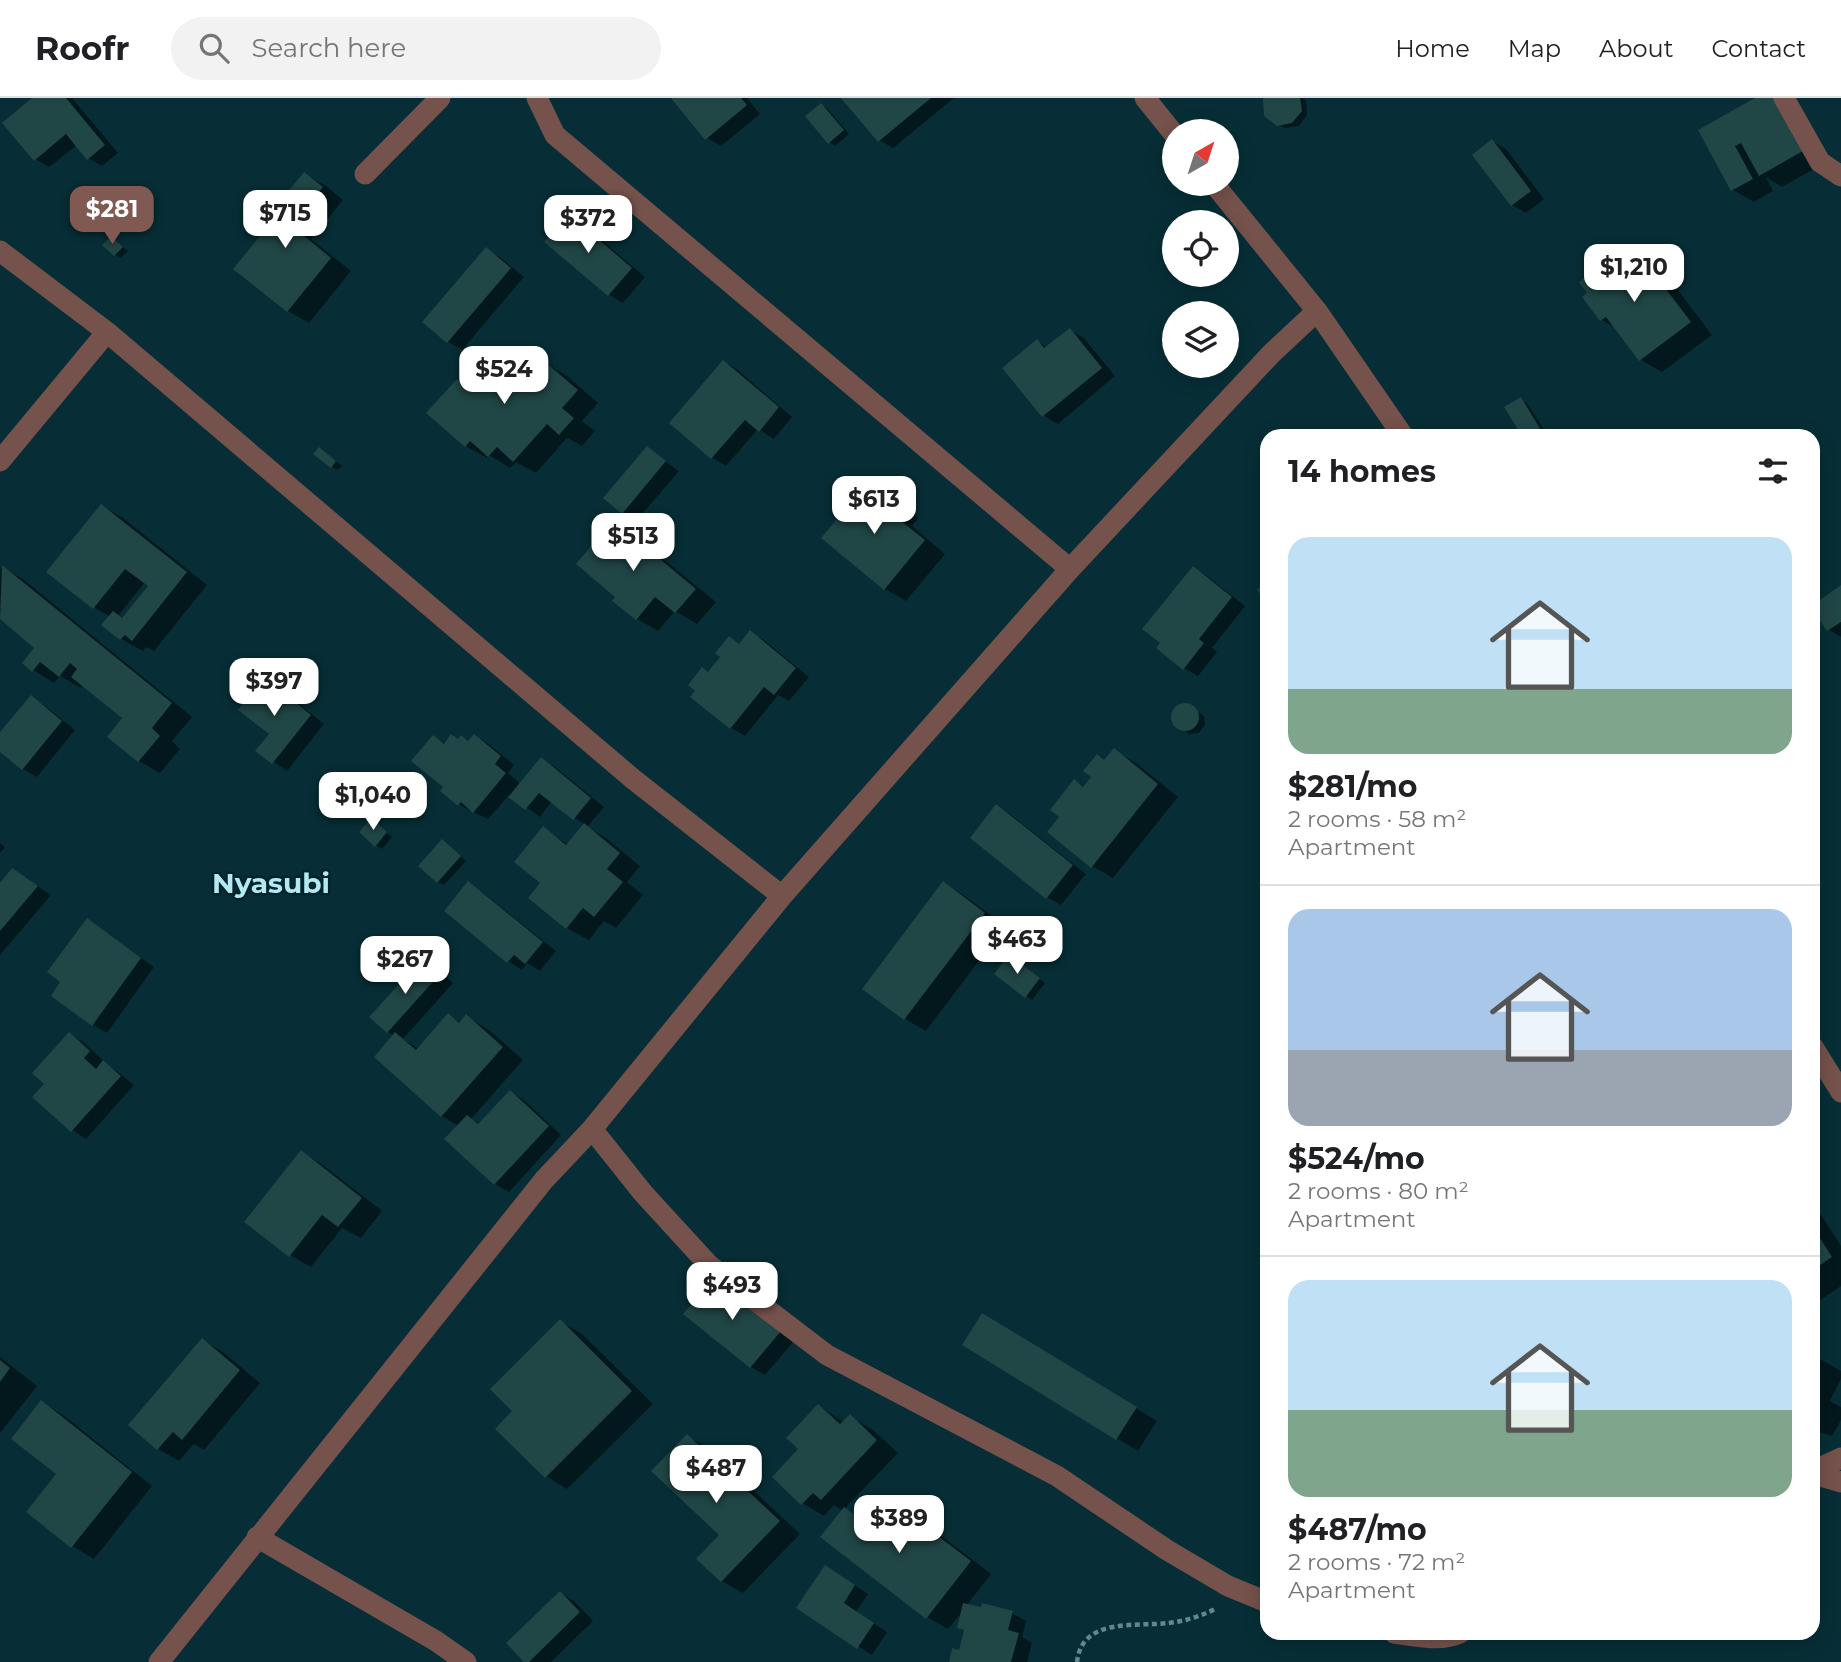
<!DOCTYPE html>
<meta charset="utf-8">
<style>
:root{--surface:#fff;--page:#f2f2f2;--text:#202124;--muted:#757577;--line:#e0e0e0;--accent:#7f5952}
body{margin:0;font-family:Montserrat,sans-serif;background:var(--page);color:var(--text);height:100vh;display:flex;flex-direction:column;font-size:26px;white-space:nowrap}
*{box-sizing:border-box;margin:0}
p{font-size:23px;color:var(--muted)}
.icon{flex:none;width:38px;height:38px;fill:none;stroke:currentColor;stroke-width:2;stroke-linecap:round;stroke-linejoin:round}
.map{position:relative;flex:1;overflow:hidden}
.details{position:absolute;left:1260px;top:331px;width:560px;height:1211px;display:flex;flex-direction:column;background:var(--surface);border-radius:21px;box-shadow:0 4px 18px #0003}
.details>*{flex:none}
.needle{width:46px;rotate:39deg}
.buttons{position:absolute;left:1162px;top:21px;display:grid;gap:14px}
.buttons a{display:grid;place-items:center;width:77px;height:77px;border-radius:50%;background:var(--surface);box-shadow:0 4px 18px #0003;font-size:35px}
.price{position:absolute;translate:-50% -60px;padding:0 16px;border-radius:14px;background:#fff;color:#222;font-size:23px;line-height:46px;filter:drop-shadow(0 2px 4px #0008)}
.price::after{content:'';position:absolute;left:50%;top:42px;width:21px;height:16px;margin-left:-10px;background:inherit;clip-path:polygon(0 0,100% 0,50% 100%)}
.price.selected{background:var(--accent);color:#fff}
ul{padding:0;list-style:none}
li{display:grid;align-content:center;gap:14px;height:371px;padding:0 28px}
li+li{border-top:2px solid var(--line)}
li span{display:grid;place-items:center;height:217px;border-radius:21px;color:#555}
li>.icon{margin-inline-start:auto}
span .icon{width:126px;height:126px;fill:#fffc;stroke-width:1}
li b{font-size:30px}
h2{display:flex;justify-content:space-between;align-items:center;height:84px;padding:0 28px;font-size:30px}
header{display:flex;align-items:center;gap:42px;box-sizing:border-box;height:98px;padding:0 35px;background:var(--surface);border-bottom:2px solid var(--line)}
header strong{font-size:33px}
nav{display:flex;gap:38px;margin-inline-start:auto;font-size:24px}
.search{width:490px;height:63px;background:var(--page);display:flex;align-items:center;gap:18px;box-sizing:border-box;padding:0 24px;border-radius:38px;color:var(--muted);font-size:26px}
.map>svg:first-child{display:block}
.shadow{fill:#0007;fill-rule:evenodd}
.building{fill:#204645}
.lines{fill:none;stroke-linecap:round;stroke-linejoin:round}
.path{stroke:#5c8993;stroke-width:4.5;stroke-dasharray:5 3.5;stroke-linecap:butt}
.minor{stroke:#75524b;stroke-width:21}
.labels{text-anchor:middle;dominant-baseline:central;stroke-width:5;stroke-linejoin:round;paint-order:stroke}
.quarter-label{font-size:28px;font-weight:bold;fill:#b5e8f3;stroke:#00242b}
</style>
<header>
<strong>Roofr</strong>
<div class="search"><svg class="icon" aria-label="search" viewBox="0 0 24 24"><circle cx="10" cy="10" r="6"/><path d="M15 15l6 6"/></svg>Search here</div>
<nav><a>Home</a><a>Map</a><a>About</a><a>Contact</a></nav>
</header>
<div class="map">
<svg width="1841" height="1564" viewBox="0 0 1841 1564">
<rect width="100%" height="100%" fill="#072e36"/>
<path class="shadow" d="M35 0H72L118 55 102 68 88 60 77 47 49 69 35 61Z
M673 0H747L760 16 721 48 707 40Z
M844 0H954L893 50 879 42Z
M1266 0H1302L1306 2 1307 17 1299 28 1285 30 1278 26Z
M1759 0 1828 63 1782 89 1766 79 1773 93 1754 104 1733 92 1700 33Z
M821 7 828 11 849 36 835 48 829 44Z
M1492 43 1506 51 1544 101 1526 115 1512 107 1474 57Z
M305 76 326 88 343 102 311 141 351 173 309 225 288 213 276 120Z
M569 118 583 126 645 179 623 205 609 197Z
M111 140 128 153 121 160 115 157Z
M487 152 501 160 524 179 462 252 448 244 424 224Z
M1623 153 1671 183 1712 237 1662 274 1641 262 1616 230 1602 222Z
M1070 232 1084 240 1115 278 1058 326 1044 318 1037 243 1048 250Z
M500 252 521 264 534 276 545 265 566 277 598 305 582 323 595 333 582 348 567 340 536 375 516 364 510 370 489 357 487 360 466 348 458 283 467 289Z
M724 264 738 272 792 319 774 341 758 331 726 368 712 360Z
M1521 301 1527 305 1548 338H1524Z
M647 350 679 373 637 422 623 414Z
M326 355 342 368 338 372 332 369Z
M869 385 890 397 918 420 912 428 945 456 906 503 885 491 823 440Z
M102 408 123 420 207 487 154 553 146 549 143 553 121 541 104 527 110 519 94 509ZM145 484 150 488 123 521 118 518Z
M613 425 634 437 716 504 697 526 675 513 658 533 637 521 615 503 618 499Z
M2 469 23 481 192 619 172 643 180 651 160 675 139 663 124 620 83 587 81 590 60 578 54 585 33 572 37 549 0 519V472Z
M1193 470 1207 478 1245 508 1212 550 1217 554 1198 578 1184 570 1162 544Z
M1841 489V539L1829 532 1813 509Z
M750 534 764 542 809 579 789 603 778 597 745 638 731 630 709 575 723 558 729 540 740 547Z
M265 582 279 590 324 626 287 673 258 653 271 636Z
M31 600 45 608 75 632 37 679 23 671 0 652V637Z
M1189 607 1204 618 1205 627 1199 635 1189 636 1173 625 1172 616 1179 608Z
M475 638 489 646 514 667 508 675 521 686 541 661 555 669 604 709 587 729 606 740 640 768 627 784 643 797 616 830 604 823 589 842 567 830 531 800 543 785V730L569 747 585 727 552 703 540 719 509 697 488 721 459 707 442 693 445 689 433 639 445 646 459 643 462 639 470 644Z
M1115 653 1136 665 1178 699 1113 780 1092 768 1061 719 1075 683 1085 689Z
M997 709 1011 717 1086 776 1061 807 1047 799Z
M377 726 392 739 382 751 376 747Z
M0 745 5 749 0 755Z
M448 747 466 763 444 787 438 784Z
M26 780 51 797 0 857V788Z
M944 785 965 798 1005 828 926 933 905 921Z
M468 786 482 794 556 853 540 873 527 865 522 872 508 863Z
M87 822 154 869 107 935 93 927 63 884Z
M423 863 437 871 453 885 403 941 419 951 449 918 461 925 467 919 488 931 523 962 471 1021 480 1026 510 994 524 1002 561 1037 509 1094 495 1086 459 1028 442 1018 394 938 388 934Z
M1016 863 1045 885 1032 902 1026 898Z
M69 936 83 944 103 962 102 964 117 973 134 987 86 1041 72 1032 46 986Z
M301 1054 323 1067 382 1113 361 1140 342 1130 311 1169 290 1157Z
M1813 1104 1841 1148V1188L1813 1207Z
M714 1181 794 1243 765 1277 751 1269 686 1215Z
M560 1223 582 1236 653 1306 567 1391 546 1378 515 1313Z
M1004 1229 1157 1323 1138 1353 965 1246Z
M202 1242 223 1254 260 1285 204 1352 194 1346 179 1363 158 1351 130 1327Z
M1813 1257 1841 1273V1281L1830 1303 1841 1309V1322L1832 1338 1813 1332Z
M0 1259 37 1288 0 1335Z
M42 1304 63 1317 152 1388 94 1461 72 1448 28 1414 59 1376Z
M819 1308 845 1325 850 1319 872 1331 898 1355 844 1411 870 1427 889 1402 910 1414 991 1476 967 1507 1012 1515 1026 1523 1022 1539 1032 1545 1027 1564H950L960 1554 965 1533 959 1529 963 1513 948 1531 927 1519 843 1413 834 1407 824 1418 802 1405 800 1351Z
M687 1338 708 1350 800 1436 743 1495 722 1483 721 1437Z
M839 1477 868 1496 856 1514 887 1534 872 1557 798 1510Z
M560 1495 574 1503 593 1523 551 1564H526Z"/>
<path class="building" d="M32 0H66L105 47 87 62 66 36 34 63 2 25Z
M671 0H741L747 7 705 42Z
M841 0H931L878 44Z
M1263 0H1300L1302 13 1292 25 1277 28 1264 18Z
M1755 0H1780L1808 50 1759 78 1741 45 1735 48 1753 81 1731 93 1698 32Z
M821 5 844 32 828 46 805 18Z
M1492 41 1531 93 1511 108 1472 57Z
M304 74 323 89 291 127 331 160 287 214 233 171 274 121 269 117Z
M569 116 632 170 608 198 544 144Z
M111 138 123 149 114 158 102 147Z
M486 149 511 170 447 245 422 224Z
M1623 150 1641 175 1649 169 1691 224 1639 263 1606 219 1600 223 1582 199 1587 195 1579 184Z
M1070 230 1102 270 1042 319 1002 270 1037 241 1044 250Z
M499 250 531 278 544 263 578 292 562 310 574 320 559 337 547 326 513 364 497 349 488 359 470 343 465 349 426 315 457 281 465 288Z
M723 262 779 309 759 334 745 322 711 361 669 325Z
M1521 299 1542 334 1537 338H1522L1504 309Z
M647 348 666 363 622 416 603 400Z
M319 349 336 363 331 370 313 356Z
M869 383 898 407 891 415 925 442 884 492 821 440Z
M101 406 187 474 132 543 125 537 120 542 101 527 113 513 122 520 148 488 125 471 93 511 46 474Z
M613 422 696 491 675 515 655 499 636 522 612 503 615 499 576 466Z
M2 467 172 605 152 630 160 638 138 664 107 639 122 620 71 579 77 571 70 565 59 579 40 564 32 574 22 565 34 550 0 521Z
M1193 468 1232 499 1199 541 1204 545 1183 572 1156 550 1160 545 1142 531Z
M1267 484V504L1257 492Z
M1841 487V524L1827 533 1813 512V507Z
M750 532 796 570 774 597 764 589 730 631 690 599 695 593 688 587 702 569 708 574 720 559 715 555 729 538 739 546Z
M265 579 311 617 272 666 255 653 269 636 238 612Z
M31 597 62 623 22 672 0 654V634Z
M1171 619a14 14 0 1 1 28 0a14 14 0 1 1-28 0Z
M451 636 458 641 461 637 468 643 474 636 501 658 495 666 506 675 473 715 461 704 458 708 440 693 443 689 411 663 433 637 444 646Z
M1114 650 1158 686 1091 770 1047 734 1059 719 1050 712 1074 681 1083 689 1091 679 1083 673 1097 656 1104 662Z
M541 659 591 700 573 722 539 695 525 712 508 699Z
M996 706 1073 767 1046 801 970 740Z
M371 720 387 734 375 749 359 734Z
M584 725 620 755 607 771 623 784 594 819 583 810 566 831 528 800 540 785 514 764 543 728 566 747Z
M442 741 461 758 437 785 418 768Z
M12 770 38 788 0 833V785Z
M468 783 543 844 525 866 514 857 507 865 444 813Z
M943 783 985 815 904 922 862 891Z
M87 820 141 860 92 928 51 898 60 884 47 874Z
M1009 857 1040 880 1025 900 994 876Z
M423 860 440 876 387 935 369 919Z
M448 915 459 925 466 916 503 949 441 1019 374 959 395 934 416 952Z
M69 934 90 953 84 960 96 971 103 962 121 978 71 1034 32 999 44 986 32 975Z
M510 992 549 1028 494 1087 444 1041 467 1017 478 1026Z
M301 1052 362 1100 338 1129 322 1117 289 1159 244 1124Z
M1813 1129 1832 1159 1813 1172Z
M714 1179 781 1233 750 1270 683 1216Z
M982 1215 1137 1309 1116 1342 962 1247Z
M560 1221 632 1293 545 1380 495 1331 512 1313 490 1291Z
M202 1240 240 1272 182 1342 173 1334 157 1352 128 1327Z
M0 1262 10 1270 0 1284Z
M1813 1291 1820 1294 1813 1306Z
M41 1302 132 1374 71 1450 26 1414 56 1376 11 1341Z
M818 1306 840 1326 850 1316 877 1342 821 1402 813 1395 801 1407 772 1379 798 1351 786 1340Z
M687 1336 780 1423 721 1484 696 1461 719 1437 651 1373Z
M888 1400 971 1463 926 1521 820 1439 844 1409 868 1427Z
M825 1467 855 1487 844 1505 874 1525 857 1551 796 1510Z
M560 1493 580 1514 529 1564H524L506 1545Z
M963 1505 981 1509 982 1505 1013 1513 1008 1532 1019 1535 1011 1564H949L952 1550 959 1552 964 1532 957 1530Z"/>
<g class="lines">
<path class="path" d="M1077 1564C1082 1519 1135 1529 1168 1525 1185 1523 1199 1519 1215 1511"/>
<path class="minor" d="M537 0 555 37 1070 471
M1145 0 1174 36
M1784 0 1820 64 1841 78
M365 76 440 0
M1214 86 1317 213 1403 338
M0 153 107 234 633 681 782 798
M0 363 107 234
M1813 949 1841 994
M592 1031 643 1095 709 1167 827 1257 1057 1378 1167 1452 1228 1488 1267 1504
M1813 1373 1841 1360
M1813 1376 1841 1384
M257 1439 436 1543 466 1564
M1394 1535C1414 1538 1441 1544 1460 1535
M159 1564 544 1082 592 1031 782 798 1070 471 1272 255 1317 213"/>
</g>
<g class="labels">
<g class="quarter-label">
<text x="271" y="785">Nyasubi</text>
</g>
</g>
</svg>
<div class="buttons">
<a><svg class="needle" viewBox="-14 -14 28 28"><path d="M0-13l5 13h-10z" fill="#e53935"/><path d="M0 13l5-13h-10z" fill="#757577"/></svg></a>
<a><svg class="icon" aria-label="locate" viewBox="0 0 24 24"><circle cx="12" cy="12" r="6"/><path d="M12 2v4M12 18v4M2 12h4M18 12h4"/></svg></a>
<a><svg class="icon" aria-label="layers" viewBox="0 0 24 24"><path d="M12 4l9 5-9 5-9-5zM3 14l9 5 9-5"/></svg></a>
</div>
<b class="price selected" style="left:112px;top:148px">$281</b>
<b class="price" style="left:285px;top:152px">$715</b>
<b class="price" style="left:588px;top:157px">$372</b>
<b class="price" style="left:1634px;top:206px">$1,210</b>
<b class="price" style="left:504px;top:308px">$524</b>
<b class="price" style="left:874px;top:438px">$613</b>
<b class="price" style="left:633px;top:475px">$513</b>
<b class="price" style="left:274px;top:620px">$397</b>
<b class="price" style="left:373px;top:734px">$1,040</b>
<b class="price" style="left:1017px;top:878px">$463</b>
<b class="price" style="left:405px;top:898px">$267</b>
<b class="price" style="left:732px;top:1224px">$493</b>
<b class="price" style="left:716px;top:1407px">$487</b>
<b class="price" style="left:899px;top:1457px">$389</b>
<section class="details">
<h2>14 homes<svg class="icon" aria-label="filters" viewBox="0 0 24 24"><path d="M4 7h16M4 17h16"/><circle cx="9" cy="7" r="2"/><circle cx="15" cy="17" r="2"/></svg></h2>
<ul>
<li><span style="background:linear-gradient(#bfe0f5 70%,#7fa58c 0)"><svg class="icon" aria-label="home" viewBox="0 0 24 24"><path d="M3 11l9-7 9 7M6 9v11h12V9"/></svg></span><div><b>$281/mo</b><p>2 rooms · 58 m²</p><p>Apartment</p></div></li>
<li><span style="background:linear-gradient(#a9c7e8 65%,#9aa5b1 0)"><svg class="icon" aria-label="home" viewBox="0 0 24 24"><path d="M3 11l9-7 9 7M6 9v11h12V9"/></svg></span><div><b>$524/mo</b><p>2 rooms · 80 m²</p><p>Apartment</p></div></li>
<li><span style="background:linear-gradient(#bfe0f5 60%,#7fa58c 0)"><svg class="icon" aria-label="home" viewBox="0 0 24 24"><path d="M3 11l9-7 9 7M6 9v11h12V9"/></svg></span><div><b>$487/mo</b><p>2 rooms · 72 m²</p><p>Apartment</p></div></li>
</ul>
</section>
</div>
